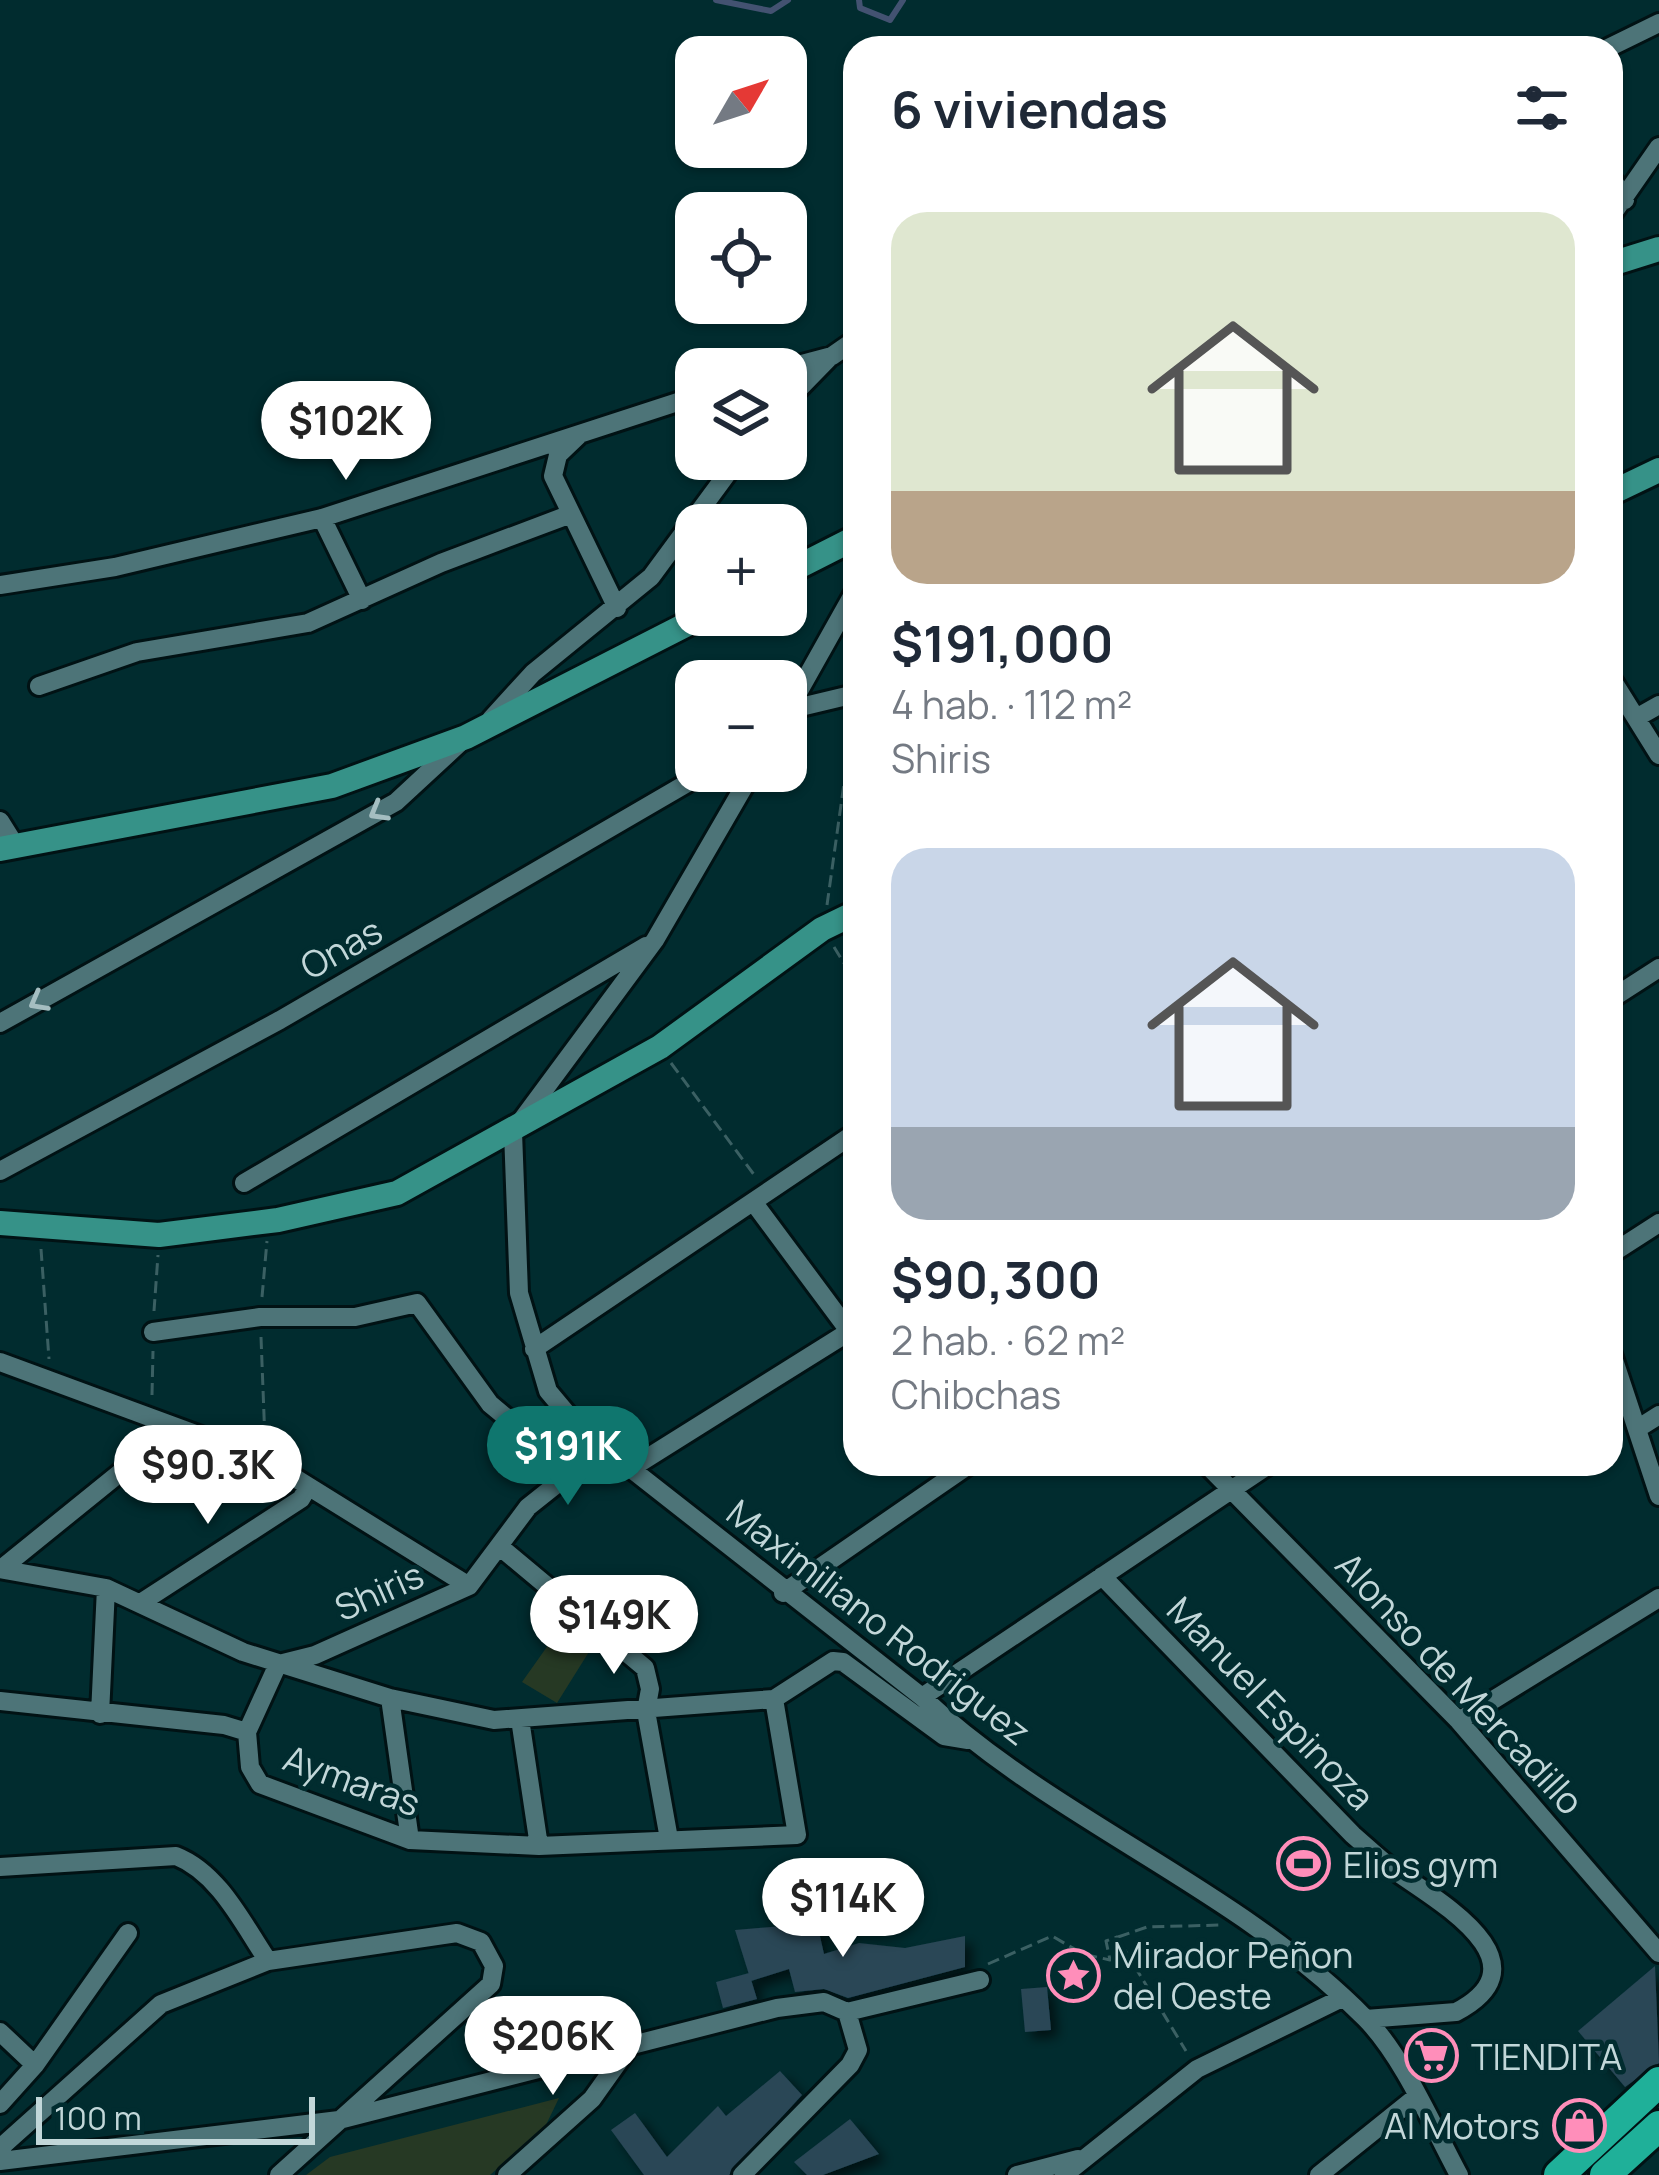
<!DOCTYPE html>
<html lang="es">
<meta charset="utf-8">
<style>
:root{--surface:#fff;--page:#f2f2f3;--text:#1f2937;--muted:#747a83;--accent:#0f766e}
body{margin:0;font-family:Manrope,sans-serif;background:var(--page);color:var(--text);height:100vh;display:flex;flex-direction:column;font-size:45px;white-space:nowrap}
*{box-sizing:border-box;margin:0}
p{font-size:39px;color:var(--muted)}
.icon{flex:none;width:66px;height:66px;fill:none;stroke:currentColor;stroke-width:2;stroke-linecap:round;stroke-linejoin:round}
.map{position:relative;flex:1;overflow:hidden}
.side{position:absolute;left:843px;top:36px;width:780px;height:1440px;display:flex;flex-direction:column;background:var(--surface);border-radius:36px;box-shadow:0 3px 9px #0004}
.side>*{flex:none}
.needle{width:78px;rotate:51deg}
.buttons{position:absolute;left:675px;top:36px;display:grid;gap:24px}
.buttons a{display:grid;place-items:center;width:132px;height:132px;border-radius:24px;background:var(--surface);box-shadow:0 3px 9px #0004;font-size:60px}
.scale{position:absolute;left:36px;bottom:30px;width:279px;box-sizing:border-box;padding-left:12px;border:6px solid #c2d7d9;border-top:0;font-size:33px;line-height:42px;white-space:nowrap;color:#c2d7d9;-webkit-text-stroke:9px #012c2f;paint-order:stroke}
.price{position:absolute;translate:-50% -102px;padding:0 27px;border-radius:42px;background:#fff;color:#222;font-size:39px;line-height:78px;filter:drop-shadow(0 3px 6px #0008)}
.price::after{content:'';position:absolute;left:50%;top:72px;width:36px;height:27px;margin-left:-18px;background:inherit;clip-path:polygon(0 0,100% 0,50% 100%)}
.price.current{background:var(--accent);color:#fff}
ul{padding:0;list-style:none}
li{display:grid;align-content:center;gap:24px;height:636px;padding:0 48px}
li span{display:grid;place-items:center;height:372px;border-radius:36px;color:#555}
li>.icon{margin-inline-start:auto}
span .icon{width:216px;height:216px;fill:#fffc;stroke-width:1}
li b{font-size:51px}
h2{display:flex;justify-content:space-between;align-items:center;height:144px;padding:0 48px;font-size:51px}
.map>svg:first-child{display:block}
.green{fill:#263924}
.lines{fill:none;stroke-linecap:round;stroke-linejoin:round}
.stream{stroke:#435271;stroke-width:6}
.building{fill:#294656;filter:url(#shadow)}
.minor-casing{stroke:#011214;stroke-width:24}
.secondary-casing{stroke:#011214;stroke-width:30}
.primary-casing{stroke:#011214;stroke-width:36}
.path{stroke:#3b6063;stroke-width:3;stroke-dasharray:12 6;stroke-linecap:butt}
.minor{stroke:#4d7478;stroke-width:18}
.secondary{stroke:#369288;stroke-width:24}
.primary{stroke:#1fb099;stroke-width:30}
.oneway{stroke:#a5bec1}
.labels{text-anchor:middle;dominant-baseline:central;stroke-width:9;stroke-linejoin:round;paint-order:stroke}
.street-label{font-size:36px;fill:#c2d7d9;stroke:#012c2f}
.poi-label{font-size:36px;fill:#c2d7d9;stroke:#012c2f;text-anchor:start}
</style>
<div class="map">
<svg width="1659" height="2175" viewBox="0 0 1659 2175">
<defs>
<filter id="shadow"><feDropShadow dx="7" dy="7" stdDeviation="6" flood-color="#0009"/></filter>
</defs>
<rect width="100%" height="100%" fill="#012c2f"/>
<path class="green" d="M561 1627 592 1647 557 1703 522 1682Z
M559 2098 545 2127 490 2175H306L330 2157Z"/>
<g class="lines">
<path class="stream" d="M716 0 771 11 788 0
M859 0 860 8 890 20 903 0"/>
</g>
<path class="building" d="M817 1923 824 1954 859 1943 905 1948 965 1936V1967L848 1998 824 1989 795 1992 789 1969 751 1981 735 1930Z
M1655 1966 1659 2063 1625 2087 1578 2031Z
M749 1973 757 1999 723 2008 716 1982Z
M1047 1987 1051 2030 1025 2032 1021 1989Z
M780 2071 802 2095 729 2175H644L611 2130 635 2113 667 2157 718 2106 726 2116Z
M850 2119 879 2154 823 2175H807L794 2162Z"/>
<g class="lines">
<defs>
<path id="minor" d="M1608 48 1659 23
M1611 177 1625 200
M1611 216 1659 147
M783 369 832 356 855 340
M786 402 828 359
M580 434 558 455 553 476 617 608
M322 518 362 600
M0 585 115 567 322 518 696 396
M1611 678 1659 755
M39 686 137 652 308 623 441 563 571 514
M788 710 855 694
M786 714 855 591
M1636 718 1659 705
M491 719 533 673 651 577 738 459
M753 771 655 940 513 1132 519 1293 548 1391 579 1428 922 1697C1056 1822 1236 1887 1365 2018 1403 2056 1433 2127 1459 2175
M0 821 15 845
M1611 999 1659 968
M0 1023 396 802 463 740
M0 1171 280 1020 708 771
M244 1183 646 946
M754 1203 855 1339
M1611 1254 1659 1223
M153 1332 260 1317H355L417 1303 490 1404 572 1472
M534 1349 855 1133
M1611 1351 1659 1496
M0 1362 266 1460 469 1586
M1637 1429 1659 1415
M1206 1464 1459 1721 1659 1953
M499 1546 645 1668 650 1689 646 1711 669 1839
M0 1569 106 1588 243 1652 390 1698 494 1720 774 1699 833 1661 843 1662 944 1736 968 1740
M1 1569 153 1446 165 1423
M1102 1576 1353 1835C1367 1847 1381 1861 1397 1872 1436 1900 1550 1963 1456 2012L1366 2019
M783 1593 970 1464
M142 1602 301 1499 308 1487
M283 1663 315 1655 469 1586 528 1507 572 1472 633 1467 855 1328
M922 1697 1270 1464
M390 1698 410 1840
M0 1701 224 1725 247 1732 250 1767 260 1784 410 1840 539 1846 797 1835 774 1699
M100 1714 106 1588
M520 1719 539 1846
M1459 1721 1659 1598
M247 1732 278 1664
M0 1867 176 1856C219 1873 243 1924 268 1961
M0 2032 35 2065
M0 2104 35 2065 128 1933
M0 2148 161 2004 268 1961 457 1933 481 1942 494 1966 491 1984 279 2175
M0 2161 339 2120 777 2008 824 2002 847 2012 980 1980
M507 2175 592 2099 629 2047
M742 2175 850 2065 858 2050 847 2012
M1017 2175 1078 2159
M1064 2175 1197 2069 1340 1999
M1319 2175 1416 2097"/>
<path id="secondary" d="M1611 264 1659 249
M1611 493 1659 470
M786 573 855 538
M0 849 332 786 466 737 705 615
M0 1223 159 1235 278 1220 397 1193 660 1047 822 929 855 913"/>
<path id="primary" d="M1559 2175 1659 2082
M1605 2175 1659 2126"/>
</defs>
<use href="#minor" class="minor-casing"/>
<use href="#secondary" class="secondary-casing"/>
<use href="#primary" class="primary-casing"/>
<path class="path" d="M827 905 854 712
M834 947 855 981
M671 1063 755 1176
M41 1249 49 1359
M262 1297 267 1241
M154 1311 158 1255
M261 1337 265 1441
M152 1395 153 1351
M1118 1937 1147 1927 1221 1925
M988 1964 1052 1936 1083 1954 1110 1960 1106 1941 1117 1937 1186 2051"/>
<use href="#minor" class="minor"/>
<use href="#secondary" class="secondary"/>
<use href="#primary" class="primary"/>
</g>
<defs><path id="oneway-chevron" d="M-2-3.5L2.5 0L-2 3.5" fill="none" stroke-width="1.6" stroke-linecap="round" stroke-linejoin="round" transform="scale(3)"/></defs>
<g class="oneway">
<use href="#oneway-chevron" transform="translate(378 812) rotate(150)"/>
<use href="#oneway-chevron" transform="translate(38 1002) rotate(151)"/>
</g>
<defs>
<symbol id="stadium-ring" viewBox="-11 -11 22 22"><circle r="9.5" fill="#012c2f" stroke="#ff8eba" stroke-width="1.5"/><path d="M0-5a6.5 5 0 1 0 0 10a6.5 5 0 1 0 0-10ZM-3.5-1.8h7v3.6h-7Z" fill="#ff8eba"/></symbol>
<symbol id="sight-ring" viewBox="-11 -11 22 22"><circle r="9.5" fill="#012c2f" stroke="#ff8eba" stroke-width="1.5"/><path d="M0-6L1.8-2.2L6-1.7L2.9 1.2L3.7 5.4L0 3.3L-3.7 5.4L-2.9 1.2L-6-1.7L-1.8-2.2Z" fill="#ff8eba"/></symbol>
<symbol id="supermarket-ring" viewBox="-11 -11 22 22"><circle r="9.5" fill="#012c2f" stroke="#ff8eba" stroke-width="1.5"/><path d="M-6-5.5h2.5l.6 2H6L4.5 2H-2.5L-4.4-4H-6ZM-1.5 3.2a1.3 1.3 0 1 0 .1 0ZM3 3.2a1.3 1.3 0 1 0 .1 0Z" fill="#ff8eba"/></symbol>
<symbol id="shop-ring" viewBox="-11 -11 22 22"><circle r="9.5" fill="#012c2f" stroke="#ff8eba" stroke-width="1.5"/><path d="M-5-2.5h2.3a2.7 3.5 0 0 1 5.4 0H5L5.5 6h-11ZM-1.5-2.5h3a1.5 2.3 0 0 0-3 0Z" fill="#ff8eba"/></symbol>
</defs>
<g fill-rule="evenodd">
<use href="#stadium-ring" x="1274" y="1834" width="59" height="59"/>
<use href="#sight-ring" x="1044" y="1946" width="59" height="59"/>
<use href="#supermarket-ring" x="1402" y="2026" width="59" height="59"/>
<use href="#shop-ring" x="1550" y="2096" width="59" height="59"/>
</g>
<g class="labels">
<g class="street-label">
<text transform="translate(341 948) rotate(-29)">Onas</text>
<text transform="translate(379 1591) rotate(-24)">Shiris</text>
<text transform="translate(879 1622) rotate(38)">Maximiliano Rodriguez</text>
<text transform="translate(1460 1683) rotate(47)">Alonso de Mercadillo</text>
<text transform="translate(1271 1703) rotate(46)">Manuel Espinoza</text>
<text transform="translate(352 1780) rotate(20)">Aymaras</text>
</g>
<g class="poi-label">
<text x="1343" y="1864">Elios gym</text>
<text x="1113" y="1954">Mirador Peñon<tspan x="1113" dy="41">del Oeste</tspan></text>
<text x="1471" y="2056">TIENDITA</text>
<text x="1540" y="2125" text-anchor="end">AI Motors</text>
</g>
</g>
</svg>
<div class="buttons">
<a><svg class="needle" viewBox="-14 -14 28 28"><path d="M0-13l5 13h-10z" fill="#e53935"/><path d="M0 13l5-13h-10z" fill="#747a83"/></svg></a>
<a><svg class="icon" aria-label="locate" viewBox="0 0 24 24"><circle cx="12" cy="12" r="6"/><path d="M12 2v4M12 18v4M2 12h4M18 12h4"/></svg></a>
<a><svg class="icon" aria-label="layers" viewBox="0 0 24 24"><path d="M12 4l9 5-9 5-9-5zM3 14l9 5 9-5"/></svg></a>
<a>+</a>
<a>−</a>
</div>
<div class="scale">100 m</div>
<b class="price" style="left:346px;top:483px">$102K</b>
<b class="price current" style="left:568px;top:1508px">$191K</b>
<b class="price" style="left:208px;top:1527px">$90.3K</b>
<b class="price" style="left:614px;top:1677px">$149K</b>
<b class="price" style="left:843px;top:1960px">$114K</b>
<b class="price" style="left:553px;top:2098px">$206K</b>
<section class="side">
<h2>6 viviendas<svg class="icon" aria-label="filters" viewBox="0 0 24 24"><path d="M4 7h16M4 17h16"/><circle cx="9" cy="7" r="2"/><circle cx="15" cy="17" r="2"/></svg></h2>
<ul>
<li><span style="background:linear-gradient(#dfe7d0 75%,#b9a48a 0)"><svg class="icon" aria-label="home" viewBox="0 0 24 24"><path d="M3 11l9-7 9 7M6 9v11h12V9"/></svg></span><div><b>$191,000</b><p>4 hab. · 112 m²</p><p>Shiris</p></div></li>
<li><span style="background:linear-gradient(#c9d6e8 75%,#9aa5b1 0)"><svg class="icon" aria-label="home" viewBox="0 0 24 24"><path d="M3 11l9-7 9 7M6 9v11h12V9"/></svg></span><div><b>$90,300</b><p>2 hab. · 62 m²</p><p>Chibchas</p></div></li>
</ul>
</section>
</div>
